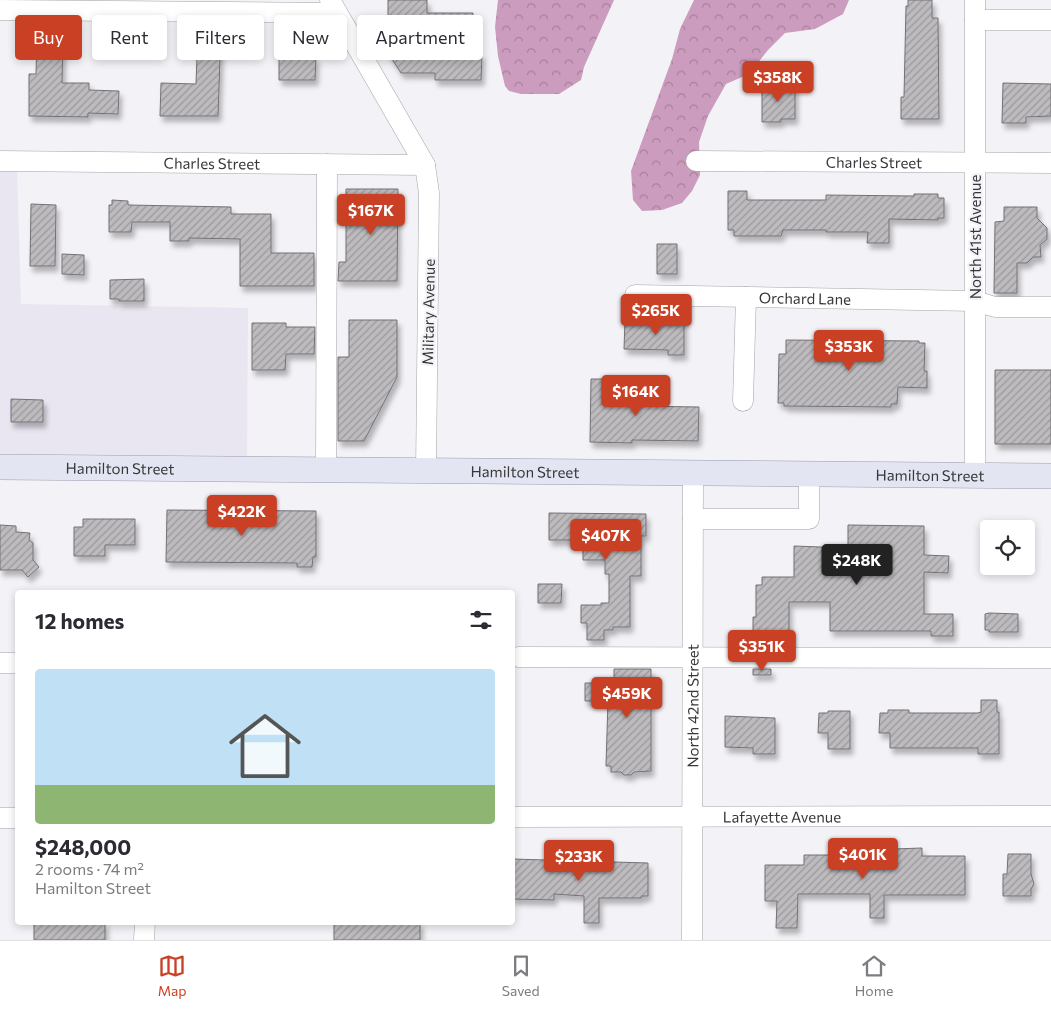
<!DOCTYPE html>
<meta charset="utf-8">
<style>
:root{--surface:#fff;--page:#f2f2f3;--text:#2b2b33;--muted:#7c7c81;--line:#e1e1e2;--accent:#ca4025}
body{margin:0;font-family:Commissioner,sans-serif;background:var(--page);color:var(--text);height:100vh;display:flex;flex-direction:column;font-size:19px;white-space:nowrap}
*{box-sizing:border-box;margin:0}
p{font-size:16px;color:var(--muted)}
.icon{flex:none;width:28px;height:28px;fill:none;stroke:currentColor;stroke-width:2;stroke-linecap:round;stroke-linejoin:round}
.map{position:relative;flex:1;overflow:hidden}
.details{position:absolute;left:15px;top:590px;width:500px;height:335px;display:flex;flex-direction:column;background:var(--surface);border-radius:5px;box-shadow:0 2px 8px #0003}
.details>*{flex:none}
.guide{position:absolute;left:15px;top:15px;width:500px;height:45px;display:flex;gap:10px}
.controls{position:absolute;left:980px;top:520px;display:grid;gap:10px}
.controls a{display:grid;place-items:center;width:55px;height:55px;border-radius:5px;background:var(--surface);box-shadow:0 2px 8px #0003;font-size:25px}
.price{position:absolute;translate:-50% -42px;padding:0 11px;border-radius:5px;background:var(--accent);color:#fff;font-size:16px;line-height:32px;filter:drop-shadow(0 1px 2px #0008)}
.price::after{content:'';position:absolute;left:50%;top:30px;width:15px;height:11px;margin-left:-8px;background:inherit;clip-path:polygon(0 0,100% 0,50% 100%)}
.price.active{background:#222;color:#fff}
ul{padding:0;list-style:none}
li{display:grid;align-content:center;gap:10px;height:265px;padding:0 20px}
li span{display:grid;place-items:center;height:155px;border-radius:5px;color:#555}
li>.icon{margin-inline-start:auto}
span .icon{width:90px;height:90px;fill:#fffc;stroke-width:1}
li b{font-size:21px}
h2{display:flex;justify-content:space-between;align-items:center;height:60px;padding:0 20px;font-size:21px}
.chip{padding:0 18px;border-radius:5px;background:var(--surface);box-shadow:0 2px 8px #0003;font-size:18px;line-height:45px}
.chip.active{background:var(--accent);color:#fff}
.dock{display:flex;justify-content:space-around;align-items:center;height:70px;border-top:1px solid var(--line);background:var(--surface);font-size:14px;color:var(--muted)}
.dock a{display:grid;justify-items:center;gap:2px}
.dock .active{color:var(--accent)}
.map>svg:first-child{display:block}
.built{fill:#e9e6f1}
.forest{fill:url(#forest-crowns)}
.building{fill:url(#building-hatch);stroke:#747175;filter:url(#shadow)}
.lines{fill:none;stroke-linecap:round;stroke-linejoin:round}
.minor-casing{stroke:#a4a3a7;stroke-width:21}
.major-casing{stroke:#9a9cac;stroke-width:26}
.minor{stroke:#fff;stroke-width:20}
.major{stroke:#e3e5f2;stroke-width:25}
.labels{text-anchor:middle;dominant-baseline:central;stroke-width:4.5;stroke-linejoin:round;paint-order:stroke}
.street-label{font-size:15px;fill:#373739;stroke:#f3f2f7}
</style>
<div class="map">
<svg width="1051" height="940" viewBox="0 0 1051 940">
<defs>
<pattern id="forest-crowns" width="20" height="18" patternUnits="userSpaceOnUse" patternTransform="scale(1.25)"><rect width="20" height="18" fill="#cb9cbe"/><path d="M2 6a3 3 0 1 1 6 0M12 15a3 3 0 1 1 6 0" fill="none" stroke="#a6809b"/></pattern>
<pattern id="building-hatch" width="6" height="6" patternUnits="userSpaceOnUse" patternTransform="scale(1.25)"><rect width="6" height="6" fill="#bebbbf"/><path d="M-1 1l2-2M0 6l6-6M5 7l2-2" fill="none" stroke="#9b999c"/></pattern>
<filter id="shadow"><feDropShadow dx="3" dy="5.5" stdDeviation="2.5" flood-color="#0004"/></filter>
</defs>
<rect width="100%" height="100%" fill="#f3f2f7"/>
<path class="built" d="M0 171H17L21 304 248 308 247 456 0 454Z"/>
<path class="forest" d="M498 0H614L584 67 581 80 559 94H521L509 91 505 86 498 56 495 27Z
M694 0H849L843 14 815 29 785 33 768 50 749 74 726 84 708 116 699 142 700 175 692 191 682 203 662 210 642 211 633 200 631 171 672 59 680 29Z"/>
<path class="building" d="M388 0H427V13H473L472 54H482L481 80H435V73H401L388 53Z
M908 0H932V18H938L939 119H901V97H904L906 6H908Z
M198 29H221L218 116H160L161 83 196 84Z
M37 37 63 38 62 83H89V90L119 91 118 114 88 113V117L29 116V74H36Z
M279 57H316L315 80H279Z
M1003 83 1051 84V116L1026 117V123H1002Z
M762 86H795V119H781V122H762Z
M346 189H398L397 281H338L339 262H346Z
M728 191H747V200H826V195L914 196V194H938V198H944V218H938V220L889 219V243H867L868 232H826V230H783L781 236H734V230H728Z
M112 200 128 201V205L231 207V214H271V253H314V286H240V239L189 238V241H170V222H132L131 232H109V205H112Z
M31 204 56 205 55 266H30Z
M1004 207H1037V218L1047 228V239L1040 245 1041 257H1033L1027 263H1017V293H994L995 222 1004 221Z
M657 244H677V274H657Z
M62 254 84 255V275L62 274Z
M144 279V301H119V299H110V280Z
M669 317H684V355H668V350L624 349 625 321 669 322Z
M349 320H397V377L364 441H338V357H349Z
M252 323H286V327H315L314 354H286L285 370H252Z
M786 340 919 341V343H925L924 371H927V388L898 387 897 404H891V407L784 406V403H778L779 354H786Z
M995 370H1051V444H995Z
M591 379H633V406L699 407 698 441 632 440V443L590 442Z
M11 399 43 400V422H11Z
M167 510 316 511V557H313L312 567H297V563L166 562Z
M549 513 646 514V536H641V576H630V627H613V630H604V640H587V623H581V605H601V603H609V574H605V560H583V540H549Z
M83 519H135V545H105V556H74V527H83Z
M0 525 16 526V532L30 533 29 540 33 543V560L39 567 28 577 22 570H0Z
M848 525 924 526V555L949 556 948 573 924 572V614H953V636H931V631H830V602H789V644L753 646V617H756V585H762V577H794V546L848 548Z
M538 584H562L561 603H538Z
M989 613 1018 614V632H989V630H985V614Z
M614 669H651V771L634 772 631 775H624L621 772H611V766H606L608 701H585V683H614Z
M753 669H771V675H753Z
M981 700H997V712H999V754H978V748H890V733H879L880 713H888V710H909V713H978L981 712Z
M828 711H850V749H828V733H818L819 713H828Z
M725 716 775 718V754H753V748L725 747Z
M922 848V856H965V895H884V918H870V894H798L797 928H776L777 901H765V865H804V855H838V857H864V862H893V849Z
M1008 854H1031V874L1034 884 1031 889V896H1003V874H1007Z
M512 859 648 863V896H642L641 898H599V923H584V896L554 894V900L512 899Z
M34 922H105V940H34Z
M334 922H420V940H334Z"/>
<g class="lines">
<defs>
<g id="minor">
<path d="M330 0 425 165 429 193 426 471"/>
<path d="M0 10 337 13"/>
<path d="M975 20H1051"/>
<path id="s1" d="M0 161 425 165"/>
<path id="s2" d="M696 161 1051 163"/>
<path id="s3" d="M635 295 975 301 995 307H1051"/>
<path d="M743 401 746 297"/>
<path d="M326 469 327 164"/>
<path d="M975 475V0"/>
<path d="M693 519H809V474"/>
<path d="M518 657 1051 658"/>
<path d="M0 663H18"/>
<path id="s4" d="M512 817 1051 816"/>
<path d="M0 818H18"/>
<path d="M144 940 145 922"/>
<path id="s5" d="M692 940 693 473"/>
</g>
<g id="major">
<path id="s6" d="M0 467 1051 476"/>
</g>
</defs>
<use href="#minor" class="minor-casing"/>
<use href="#major" class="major-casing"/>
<use href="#minor" class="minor"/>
<use href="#major" class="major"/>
</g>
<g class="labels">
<g class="street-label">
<text stroke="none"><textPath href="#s2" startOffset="178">Charles Street</textPath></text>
<text stroke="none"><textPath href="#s1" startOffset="212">Charles Street</textPath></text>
<text transform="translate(975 237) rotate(-90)">North 41st Avenue</text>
<text stroke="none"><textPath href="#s3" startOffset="170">Orchard Lane</textPath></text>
<text transform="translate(428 312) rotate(-89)">Military Avenue</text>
<text stroke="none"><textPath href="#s6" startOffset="120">Hamilton Street</textPath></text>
<text stroke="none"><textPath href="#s6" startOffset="525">Hamilton Street</textPath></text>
<text stroke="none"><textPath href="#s6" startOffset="930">Hamilton Street</textPath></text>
<text stroke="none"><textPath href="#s5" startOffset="234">North 42nd Street</textPath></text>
<text stroke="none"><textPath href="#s4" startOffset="270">Lafayette Avenue</textPath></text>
</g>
</g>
</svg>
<div class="controls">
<a><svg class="icon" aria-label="locate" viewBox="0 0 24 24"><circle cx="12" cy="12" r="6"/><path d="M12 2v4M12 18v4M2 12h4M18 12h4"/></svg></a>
</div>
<b class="price" style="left:778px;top:103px">$358K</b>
<b class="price" style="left:371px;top:236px">$167K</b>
<b class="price" style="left:656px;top:336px">$265K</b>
<b class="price" style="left:849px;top:372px">$353K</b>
<b class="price" style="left:636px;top:417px">$164K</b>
<b class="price" style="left:242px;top:537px">$422K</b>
<b class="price" style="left:606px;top:561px">$407K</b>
<b class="price active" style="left:857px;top:586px">$248K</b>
<b class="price" style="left:762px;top:672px">$351K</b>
<b class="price" style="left:627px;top:719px">$459K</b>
<b class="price" style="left:863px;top:880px">$401K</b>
<b class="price" style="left:579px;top:882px">$233K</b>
<div class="guide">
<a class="chip active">Buy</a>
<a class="chip">Rent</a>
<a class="chip">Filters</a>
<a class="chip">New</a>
<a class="chip">Apartment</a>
</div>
<section class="details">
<h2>12 homes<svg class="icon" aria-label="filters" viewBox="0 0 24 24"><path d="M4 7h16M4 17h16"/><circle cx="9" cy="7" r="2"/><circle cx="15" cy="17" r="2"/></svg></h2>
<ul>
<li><span style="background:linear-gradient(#bfe0f5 75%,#8fb573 0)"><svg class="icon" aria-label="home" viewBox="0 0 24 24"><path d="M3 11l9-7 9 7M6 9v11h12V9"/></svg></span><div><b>$248,000</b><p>2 rooms · 74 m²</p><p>Hamilton Street</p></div></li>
</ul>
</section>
</div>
<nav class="dock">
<a class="active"><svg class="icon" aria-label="map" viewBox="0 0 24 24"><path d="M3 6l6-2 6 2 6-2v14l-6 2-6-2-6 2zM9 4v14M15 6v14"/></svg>Map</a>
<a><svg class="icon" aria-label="saved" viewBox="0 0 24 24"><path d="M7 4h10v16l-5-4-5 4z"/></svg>Saved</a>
<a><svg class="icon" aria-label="home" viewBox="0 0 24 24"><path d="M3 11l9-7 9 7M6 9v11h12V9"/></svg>Home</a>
</nav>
